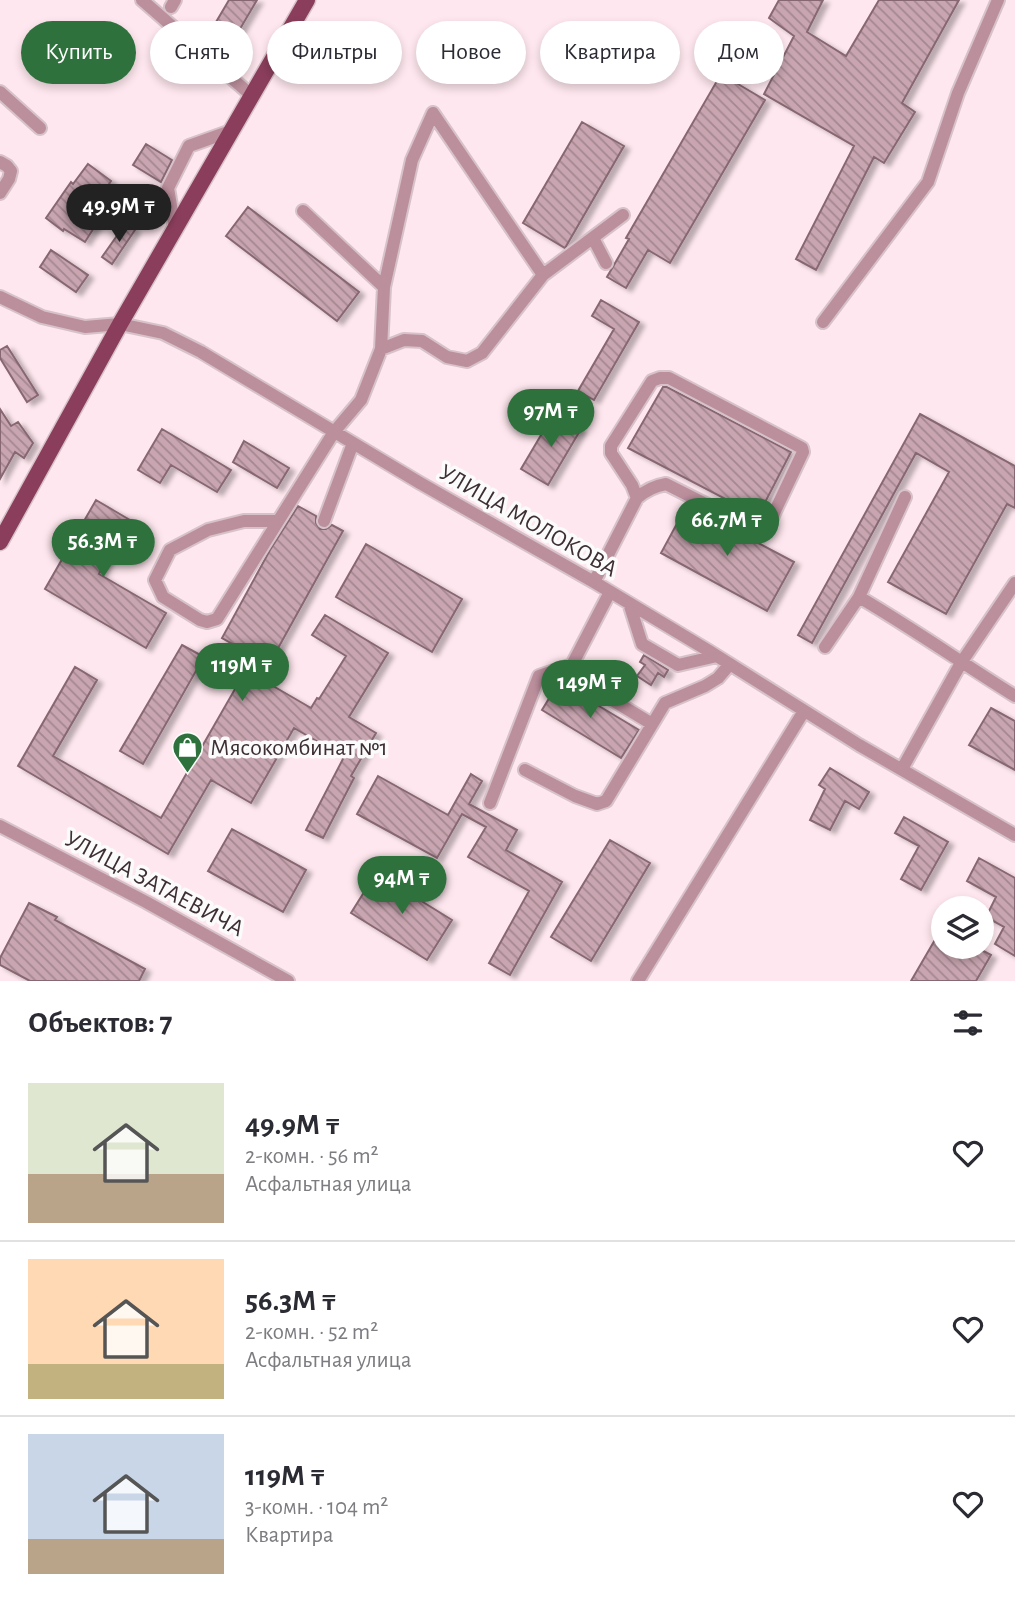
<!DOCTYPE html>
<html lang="ru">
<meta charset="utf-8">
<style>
:root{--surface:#fff;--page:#f2f2f3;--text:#2b2b33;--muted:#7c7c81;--line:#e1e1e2;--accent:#2e713c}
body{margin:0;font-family:"Alegreya Sans",sans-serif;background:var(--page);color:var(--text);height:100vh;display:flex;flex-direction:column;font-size:26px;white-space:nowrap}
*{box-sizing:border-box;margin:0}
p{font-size:23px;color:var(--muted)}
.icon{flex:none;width:38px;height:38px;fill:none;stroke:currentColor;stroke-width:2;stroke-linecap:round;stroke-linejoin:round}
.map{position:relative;height:981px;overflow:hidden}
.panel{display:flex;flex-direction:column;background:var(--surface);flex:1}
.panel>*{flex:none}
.guide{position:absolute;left:21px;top:21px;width:973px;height:63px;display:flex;gap:14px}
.fabs{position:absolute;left:931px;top:896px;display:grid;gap:14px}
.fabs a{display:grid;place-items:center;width:63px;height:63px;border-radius:50%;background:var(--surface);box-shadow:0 4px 10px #0003;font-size:35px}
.price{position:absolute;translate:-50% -60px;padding:0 16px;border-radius:24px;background:var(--accent);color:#fff;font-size:23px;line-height:46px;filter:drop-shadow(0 2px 4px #0008)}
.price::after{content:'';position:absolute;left:50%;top:42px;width:21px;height:16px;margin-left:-10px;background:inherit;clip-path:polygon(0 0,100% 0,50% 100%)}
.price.active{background:#222;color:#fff}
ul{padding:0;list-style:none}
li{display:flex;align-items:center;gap:21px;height:175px;padding:0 28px}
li+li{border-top:2px solid var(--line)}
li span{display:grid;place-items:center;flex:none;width:196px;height:140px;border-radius:0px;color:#555}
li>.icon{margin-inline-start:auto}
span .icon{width:84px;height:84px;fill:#fffc;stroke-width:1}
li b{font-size:30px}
h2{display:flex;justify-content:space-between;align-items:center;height:84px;padding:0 28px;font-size:30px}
.tag{padding:0 24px;border-radius:32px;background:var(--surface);box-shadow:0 4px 10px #0003;font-size:24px;line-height:63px}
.tag.active{background:var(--accent);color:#fff}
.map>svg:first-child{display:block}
.building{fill:url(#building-back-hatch);stroke:#876872;stroke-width:2;filter:url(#shadow)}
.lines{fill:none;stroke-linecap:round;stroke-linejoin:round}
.minor-casing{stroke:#d7c2c9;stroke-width:16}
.major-casing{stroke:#d7c2c9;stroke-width:19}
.minor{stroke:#bc8f9d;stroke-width:12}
.major{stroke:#8a3e5b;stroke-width:16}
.labels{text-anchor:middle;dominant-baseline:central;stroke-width:7;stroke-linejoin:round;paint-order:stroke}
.street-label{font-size:24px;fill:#3d2f34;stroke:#fbfbfb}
.poi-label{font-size:24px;fill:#3d2f34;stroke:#fbfbfb;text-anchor:start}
</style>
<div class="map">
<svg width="1015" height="981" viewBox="0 0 1015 981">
<defs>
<pattern id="building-back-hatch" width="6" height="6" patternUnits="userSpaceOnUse" patternTransform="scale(1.75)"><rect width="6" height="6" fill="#c8a5b0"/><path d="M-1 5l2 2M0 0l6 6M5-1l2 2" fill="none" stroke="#a48790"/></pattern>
<filter id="shadow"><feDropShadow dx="5.5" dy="3.5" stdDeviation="2" flood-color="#0004"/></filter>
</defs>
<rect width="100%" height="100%" fill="#fee7ee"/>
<path class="building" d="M229 0H257L230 46 209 34Z
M779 0H823L807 32 846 56 879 0H959L902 103 915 112 884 163 874 157 816 270 796 259 854 146 764 94 794 36 769 18Z
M721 74 765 100 670 263 648 250 626 288 607 277 629 239 626 238Z
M582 122 624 146 565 248 523 223Z
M146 144 172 160 161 182 133 165Z
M88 164 111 181 104 192 95 186 77 211 97 223 85 242 64 229 63 231 46 218 71 182 73 184Z
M248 207 359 292 337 321 226 236Z
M126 223 135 230 112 264 102 257Z
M51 250 88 275 76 292 40 267Z
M601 300 639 322 594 400 578 391 614 329 592 316Z
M7 346 38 395 27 402 0 358V350Z
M663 387H667L791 452 758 516 628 448Z
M0 409 11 426 18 422 33 443 24 458 15 452 0 479Z
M554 413 581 429 548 485 521 469Z
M920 414 1015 466V508L1007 504 946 614 888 582 949 472 916 453 812 643 798 635Z
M162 429 231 470 217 492 171 465 160 483 138 470Z
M244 441 289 468 277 488 233 462Z
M96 500 130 520 99 574 166 613 146 648 45 589Z
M687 505 794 562 767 611 661 553Z
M298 506 316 516V523L320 529H326L332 525 343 531 261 679 311 708 317 698 319 699 346 656 312 635 325 615 388 653 349 717 376 733 351 776 354 778 323 838 306 830 344 757 294 728 251 803 211 780 168 854 18 766 75 667 97 680 53 756 161 818 254 656 222 638 270 550Z
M366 544 462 599 432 652 336 597Z
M182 645 204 657 143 764 120 751Z
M644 655 668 670 664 677 658 673 651 685 637 676 645 665 640 662Z
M559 682 639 730 621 758 542 710Z
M991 708 1015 721V770L969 745Z
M830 768 869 792 859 809 845 801 830 830 810 820 825 789 819 785Z
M471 774 482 781 469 804 517 830 506 850 562 882 510 975 489 963 529 891 468 857 486 827 462 814 437 858 357 814 378 776 448 815Z
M904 817 948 842 921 890 901 879 919 846 895 833Z
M232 829 306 870 283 912 208 871Z
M610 840 650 863 591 961 551 937Z
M979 858 1015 878V956L995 944 1004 927 986 917 996 897 967 881Z
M376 873 452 920 427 960 351 913Z
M29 903 57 917 55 920 145 969 139 981H30L0 965V958Z
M943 926V947H976L991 955 976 981H911Z"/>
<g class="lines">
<defs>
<path id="minor" d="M142 0 251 95
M171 7 175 0
M0 92 40 128
M433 113 543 275 623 215
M0 162 7 166 11 171 9 179 0 193
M175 229 168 188 189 146 231 131
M593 238 606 263
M384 287 412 160 433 113
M0 297 42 317 85 327 120 324 163 333 201 352 420 483 594 582 709 651 859 745 1015 835
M823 322 928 182 958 93 998 0
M381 349 404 340 422 341 447 357 467 361 482 353 543 275
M905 497 859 597C912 628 962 663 1015 696
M278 521H244L208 530 170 550 155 580 163 597 200 620 207 622 217 619 334 432 361 400 381 349 384 287 303 211
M324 521 353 443
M594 582 637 498C646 490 654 486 666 484L755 529 763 531 766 530 803 452 802 448 669 378H660L652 381 611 446V453L632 485 637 498
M629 603 642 644 678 665 717 656
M825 647 859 597
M572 665 581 681 652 724
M902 769 961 663 1015 583
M525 770 575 796 597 804 606 801 665 703 705 686 718 678 730 664
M490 803 539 676 572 665 610 592
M0 826 146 902 288 981
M638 981 804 711"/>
<path id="major" d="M0 542 120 324 307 0"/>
</defs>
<use href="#minor" class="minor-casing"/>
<use href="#major" class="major-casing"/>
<use href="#minor" class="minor"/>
<use href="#major" class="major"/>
</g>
<defs>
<symbol id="shop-pin" viewBox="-11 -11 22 30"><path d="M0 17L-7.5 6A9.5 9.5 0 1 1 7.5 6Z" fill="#2e713c" stroke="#fbfbfb"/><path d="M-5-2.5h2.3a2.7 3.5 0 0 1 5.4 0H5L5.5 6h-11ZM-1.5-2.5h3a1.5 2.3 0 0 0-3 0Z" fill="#fff"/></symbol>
</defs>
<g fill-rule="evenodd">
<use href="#shop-pin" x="170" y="730" width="35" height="47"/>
</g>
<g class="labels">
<g class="street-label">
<text transform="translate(528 521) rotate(30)">УЛИЦА МОЛОКОВА</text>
<text transform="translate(154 884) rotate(28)">УЛИЦА ЗАТАЕВИЧА</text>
</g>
<g class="poi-label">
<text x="210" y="748">Мясокомбинат №1</text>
</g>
</g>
</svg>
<div class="fabs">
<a><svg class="icon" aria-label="layers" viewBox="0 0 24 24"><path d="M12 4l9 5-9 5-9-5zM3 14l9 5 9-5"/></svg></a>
</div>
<b class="price active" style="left:119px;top:244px">49.9M ₸</b>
<b class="price" style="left:551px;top:449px">97M ₸</b>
<b class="price" style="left:727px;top:558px">66.7M ₸</b>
<b class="price" style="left:103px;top:579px">56.3M ₸</b>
<b class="price" style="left:242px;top:703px">119M ₸</b>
<b class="price" style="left:590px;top:720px">149M ₸</b>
<b class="price" style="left:402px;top:916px">94M ₸</b>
<div class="guide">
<a class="tag active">Купить</a>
<a class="tag">Снять</a>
<a class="tag">Фильтры</a>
<a class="tag">Новое</a>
<a class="tag">Квартира</a>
<a class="tag">Дом</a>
</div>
</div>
<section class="panel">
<h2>Объектов: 7<svg class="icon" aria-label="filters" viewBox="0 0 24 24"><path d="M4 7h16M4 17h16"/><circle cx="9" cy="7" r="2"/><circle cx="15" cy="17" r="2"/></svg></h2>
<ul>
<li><span style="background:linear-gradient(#dfe7d0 65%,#b9a48a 0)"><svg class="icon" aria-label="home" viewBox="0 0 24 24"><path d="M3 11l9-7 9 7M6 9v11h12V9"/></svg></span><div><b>49.9M ₸</b><p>2-комн. · 56 m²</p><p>Асфальтная улица</p></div><svg class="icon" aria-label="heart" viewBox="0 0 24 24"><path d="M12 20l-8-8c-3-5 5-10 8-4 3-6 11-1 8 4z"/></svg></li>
<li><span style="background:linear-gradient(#ffd9b3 75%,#c2b280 0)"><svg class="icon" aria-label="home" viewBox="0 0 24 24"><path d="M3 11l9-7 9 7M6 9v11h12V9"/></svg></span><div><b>56.3M ₸</b><p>2-комн. · 52 m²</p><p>Асфальтная улица</p></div><svg class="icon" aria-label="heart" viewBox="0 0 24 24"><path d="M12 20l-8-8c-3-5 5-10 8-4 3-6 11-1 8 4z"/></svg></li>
<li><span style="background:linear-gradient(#c9d6e8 75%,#b9a48a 0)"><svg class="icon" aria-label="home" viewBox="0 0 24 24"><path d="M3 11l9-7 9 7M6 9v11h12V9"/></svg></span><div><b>119M ₸</b><p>3-комн. · 104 m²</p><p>Квартира</p></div><svg class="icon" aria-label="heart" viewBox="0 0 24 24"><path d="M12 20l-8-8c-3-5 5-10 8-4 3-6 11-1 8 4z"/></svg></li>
</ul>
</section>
